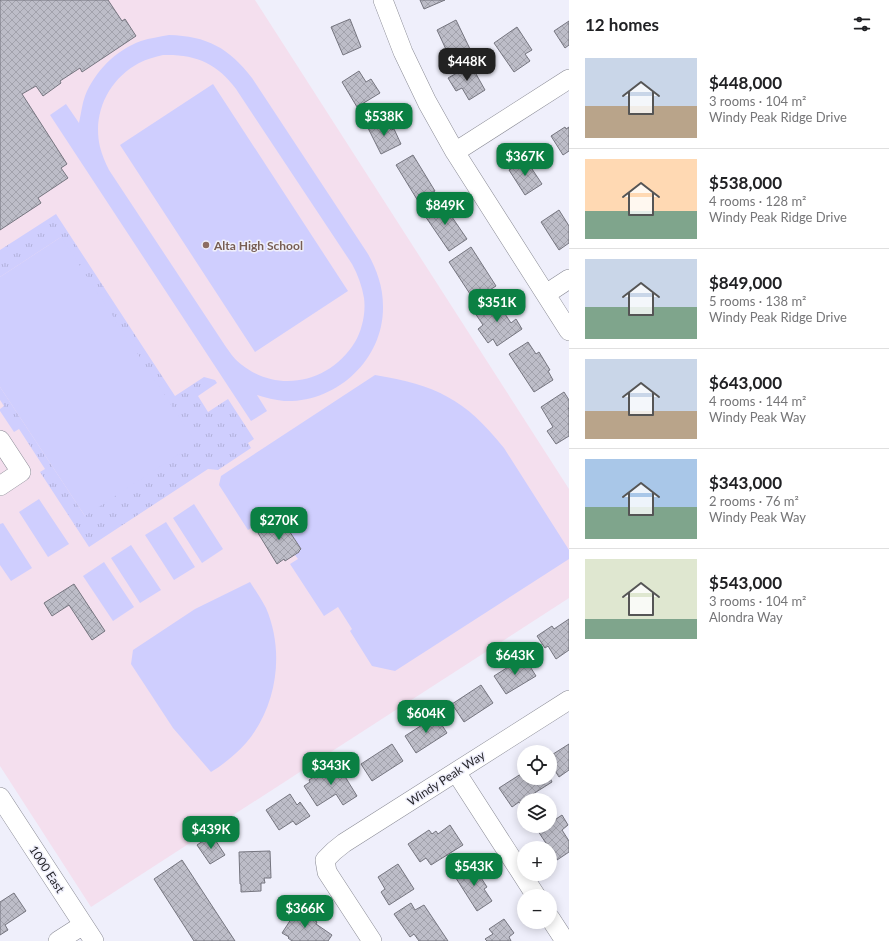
<!DOCTYPE html>
<meta charset="utf-8">
<style>
:root{--surface:#fff;--page:#f2f2f2;--text:#202124;--muted:#757577;--line:#e0e0e0;--accent:#0b8043}
body{margin:0;font-family:Lato,sans-serif;background:var(--page);color:var(--text);height:100vh;display:flex;flex-direction:column;font-size:15px;white-space:nowrap}
*{box-sizing:border-box;margin:0}
p{font-size:13px;color:var(--muted)}
.icon{flex:none;width:22px;height:22px;fill:none;stroke:currentColor;stroke-width:2;stroke-linecap:round;stroke-linejoin:round}
.map{position:relative;flex:1;overflow:hidden}
.panel{display:flex;flex-direction:column;background:var(--surface);width:320px}
.panel>*{flex:none}
.fabs{position:absolute;left:517px;top:745px;display:grid;gap:8px}
.fabs a{display:grid;place-items:center;width:40px;height:40px;border-radius:50%;background:var(--surface);box-shadow:0 2px 10px #0003;font-size:20px}
.price{position:absolute;translate:-50% -34px;padding:0 9px;border-radius:8px;background:var(--accent);color:#fff;font-size:13px;line-height:26px;filter:drop-shadow(0 1px 2px #0008)}
.price::after{content:'';position:absolute;left:50%;top:24px;width:12px;height:9px;margin-left:-6px;background:inherit;clip-path:polygon(0 0,100% 0,50% 100%)}
.price.current{background:#222;color:#fff}
ul{padding:0;list-style:none}
li{display:flex;align-items:center;gap:12px;height:100px;padding:0 16px}
li+li{border-top:1px solid var(--line)}
li span{display:grid;place-items:center;flex:none;width:112px;height:80px;border-radius:0px;color:#555}
li>.icon{margin-inline-start:auto}
span .icon{width:48px;height:48px;fill:#fffc;stroke-width:1}
li b{font-size:17px}
h2{display:flex;justify-content:space-between;align-items:center;height:48px;padding:0 16px;font-size:17px}
main{display:flex;flex:1;min-height:0}
.map>svg:first-child{display:block}
.education{fill:#f4dfee}
.grass{fill:url(#grass-tufts)}
.green{fill:#cfcefe;fill-rule:evenodd}
.building{fill:url(#building-cross-hatch);stroke:#75757f}
.lines{fill:none;stroke-linecap:round;stroke-linejoin:round}
.minor-casing{stroke:#898a94;stroke-width:20}
.minor{stroke:#fff;stroke-width:19}
.education-dot{fill:#8d6e63;stroke:#efeffb;stroke-width:1.5}
.labels{text-anchor:middle;dominant-baseline:central;stroke-width:3;stroke-linejoin:round;paint-order:stroke}
.education-label{font-size:12px;font-weight:bold;fill:#785e54;stroke:#efeffb;text-anchor:start}
.street-label{font-size:12px;fill:#26262b;stroke:#efeffb}
</style>
<main>
<div class="map">
<svg width="569" height="941" viewBox="0 0 569 941">
<defs>
<pattern id="grass-tufts" width="24" height="20" patternUnits="userSpaceOnUse"><rect width="24" height="20" fill="#cfcefe"/><path d="M3 7l-1-3M5 7V3M7 7l1-3M15 17l-1-3M17 17v-4M19 17l1-3" fill="none" stroke="#b2b1da"/></pattern>
<pattern id="building-cross-hatch" width="8" height="8" patternUnits="userSpaceOnUse"><rect width="8" height="8" fill="#bdbdc8"/><path d="M0 0l8 8M0 8l8-8" fill="none" stroke="#a2a2ac"/></pattern>
</defs>
<rect width="100%" height="100%" fill="#efeffb"/>
<path class="education" d="M0 0H255L569 489V598L91 907 0 766Z"/>
<path class="grass" d="M56 214 175 396 204 377 215 380 217 383 198 396 208 412 228 399 254 439 248 443 251 448 218 470 208 469 89 547 40 472 45 469 19 429 14 432 0 411V409L4 406 0 400V387L85 516 61 237 0 277V250Z"/>
<path class="green" d="M169 35C207 36 229 48 252 78L368 254C377 270 383 287 383 306 384 359 337 403 284 401 275 400 266 398 257 395L267 411 251 421 50 115 66 104 79 123C81 114 82 104 85 96 95 71 116 50 141 41 150 38 159 37 169 35ZM163 55C195 54 217 63 236 89L352 264C358 275 362 286 364 298 366 313 362 330 355 342 331 382 279 394 242 365 235 360 231 354 226 347L109 170C105 162 102 155 100 147 92 113 109 79 139 63 147 59 155 57 163 55Z
M213 84 348 291 255 352 120 145Z
M61 237 196 443 85 516 0 387V277Z
M375 375C436 385 465 399 504 448L569 550V559L395 671 372 666 350 631 352 629 338 607 324 616 290 564 298 559 295 555 299 552V551L301 549 277 512 248 530 219 485 221 476Z
M39 499 69 544 48 557 19 512Z
M194 504 223 549 202 563 173 518Z
M166 522 195 567 174 580 145 535Z
M3 523 32 568 11 581 0 565V524Z
M131 545 161 590 140 603 111 558Z
M104 562 134 607 113 621 83 576Z
M250 582C256 591 261 599 266 608 285 652 277 707 246 743 235 755 224 764 211 772L173 728 131 664 133 650 195 609Z"/>
<path class="building" d="M0 0H108L122 21 125 19 136 36 82 72 80 68 60 81 61 83 43 96 36 86 22 94 67 164 61 168 68 178 38 198 41 203 0 230Z
M420 0H445L424 9Z
M350 19 361 47 343 55 331 27Z
M456 20 470 49 450 58 437 30Z
M569 21V45L565 48 554 31Z
M517 27 532 50 525 54 530 61 514 72 494 43Z
M471 65 485 90 469 100 462 88 456 91 448 78Z
M359 71 366 82 371 79 380 93 357 107 342 82Z
M386 119 391 130 394 129 401 144 381 154 368 128Z
M565 127 566 129 569 127V151L563 155 551 136Z
M413 155 435 191 418 201 396 165Z
M526 160 542 184 525 195 509 170Z
M441 201 467 239 449 251 423 213Z
M559 210 569 226V243L559 250 541 222Z
M471 247 496 286 474 300 449 262Z
M500 297 509 311 505 314 511 323 516 319 522 329 497 346 493 339 488 343 478 329 483 325 475 313Z
M528 342 536 354 539 352 550 370 548 371 553 380 534 392 509 354Z
M564 392 569 400V408L568 409 569 411V436L556 444 547 431 553 427 541 407Z
M280 517 301 549 299 551V552L285 561 284 559 277 564 258 533 264 529 263 527Z
M74 584 105 631 92 640 69 605 52 616 44 603Z
M569 619V650L556 659 548 646 545 648 537 636 552 626 554 629Z
M524 657 536 676 506 694 494 676Z
M481 685 493 703 464 722 452 704Z
M436 716 447 733 416 753 405 736Z
M392 744 403 761 372 781 361 764Z
M569 744V770L559 777 550 763V756Z
M339 763 346 774 344 775 357 796 343 805 336 794 317 806 304 786 310 782 309 780 323 771V772L331 767 332 768Z
M524 772V778H550L552 782 533 794 537 800H524V810L519 802 512 807 499 788Z
M290 794 297 805 300 802 310 816 296 825 293 821 279 830 266 810Z
M562 815 568 825 562 830 569 841V852L557 860 550 850V848H549L538 831 545 826H550V823Z
M450 825 463 845 431 865 426 858 420 862 408 844 429 830 432 834 436 831 438 834Z
M212 835 225 855 210 864 197 845Z
M270 851 271 878H264L265 883H261V891L241 892V884H240L239 852Z
M182 860 235 941H194L154 879Z
M398 864 414 889 389 905 381 892 385 889 378 877Z
M472 864 487 887 484 889 492 901 477 911 454 875Z
M14 893 26 911 5 925 8 930 0 935V902Z
M411 903 415 910 424 905 448 941H419L414 934 410 937 394 914Z
M297 910 317 922 316 924 332 935 328 941H292L288 938 289 937 282 933Z
M504 919 514 933 509 937 511 941H487L485 939 493 934 489 929Z"/>
<g class="lines">
<defs>
<path id="minor" d="M383 0 403 52 427 102 455 152 569 331
M455 152 569 79
M546 294 569 279
M0 440 21 472 0 486
M456 772 536 896
M0 797 94 941
M550 918 565 941
M58 941 83 925
M372 941 327 872 325 860 334 851 344 843 569 700"/>
</defs>
<use href="#minor" class="minor-casing"/>
<use href="#minor" class="minor"/>
</g>
<circle class="education-dot" cx="206" cy="245" r="4"/>
<g class="labels">
<g class="education-label">
<text x="214" y="245">Alta High School</text>
</g>
<g class="street-label">
<text transform="translate(446 778) rotate(-33)">Windy Peak Way</text>
<text transform="translate(47 869) rotate(57)">1000 East</text>
</g>
</g>
</svg>
<div class="fabs">
<a><svg class="icon" aria-label="locate" viewBox="0 0 24 24"><circle cx="12" cy="12" r="6"/><path d="M12 2v4M12 18v4M2 12h4M18 12h4"/></svg></a>
<a><svg class="icon" aria-label="layers" viewBox="0 0 24 24"><path d="M12 4l9 5-9 5-9-5zM3 14l9 5 9-5"/></svg></a>
<a>+</a>
<a>−</a>
</div>
<b class="price current" style="left:467px;top:82px">$448K</b>
<b class="price" style="left:384px;top:137px">$538K</b>
<b class="price" style="left:525px;top:177px">$367K</b>
<b class="price" style="left:445px;top:226px">$849K</b>
<b class="price" style="left:497px;top:323px">$351K</b>
<b class="price" style="left:279px;top:541px">$270K</b>
<b class="price" style="left:515px;top:676px">$643K</b>
<b class="price" style="left:426px;top:734px">$604K</b>
<b class="price" style="left:331px;top:786px">$343K</b>
<b class="price" style="left:211px;top:850px">$439K</b>
<b class="price" style="left:474px;top:887px">$543K</b>
<b class="price" style="left:305px;top:929px">$366K</b>
</div>
<section class="panel">
<h2>12 homes<svg class="icon" aria-label="filters" viewBox="0 0 24 24"><path d="M4 7h16M4 17h16"/><circle cx="9" cy="7" r="2"/><circle cx="15" cy="17" r="2"/></svg></h2>
<ul>
<li><span style="background:linear-gradient(#c9d6e8 60%,#b9a48a 0)"><svg class="icon" aria-label="home" viewBox="0 0 24 24"><path d="M3 11l9-7 9 7M6 9v11h12V9"/></svg></span><div><b>$448,000</b><p>3 rooms · 104 m²</p><p>Windy Peak Ridge Drive</p></div></li>
<li><span style="background:linear-gradient(#ffd9b3 65%,#7fa58c 0)"><svg class="icon" aria-label="home" viewBox="0 0 24 24"><path d="M3 11l9-7 9 7M6 9v11h12V9"/></svg></span><div><b>$538,000</b><p>4 rooms · 128 m²</p><p>Windy Peak Ridge Drive</p></div></li>
<li><span style="background:linear-gradient(#c9d6e8 60%,#7fa58c 0)"><svg class="icon" aria-label="home" viewBox="0 0 24 24"><path d="M3 11l9-7 9 7M6 9v11h12V9"/></svg></span><div><b>$849,000</b><p>5 rooms · 138 m²</p><p>Windy Peak Ridge Drive</p></div></li>
<li><span style="background:linear-gradient(#c9d6e8 65%,#b9a48a 0)"><svg class="icon" aria-label="home" viewBox="0 0 24 24"><path d="M3 11l9-7 9 7M6 9v11h12V9"/></svg></span><div><b>$643,000</b><p>4 rooms · 144 m²</p><p>Windy Peak Way</p></div></li>
<li><span style="background:linear-gradient(#a9c7e8 60%,#7fa58c 0)"><svg class="icon" aria-label="home" viewBox="0 0 24 24"><path d="M3 11l9-7 9 7M6 9v11h12V9"/></svg></span><div><b>$343,000</b><p>2 rooms · 76 m²</p><p>Windy Peak Way</p></div></li>
<li><span style="background:linear-gradient(#dfe7d0 75%,#7fa58c 0)"><svg class="icon" aria-label="home" viewBox="0 0 24 24"><path d="M3 11l9-7 9 7M6 9v11h12V9"/></svg></span><div><b>$543,000</b><p>3 rooms · 104 m²</p><p>Alondra Way</p></div></li>
</ul>
</section>
</main>
